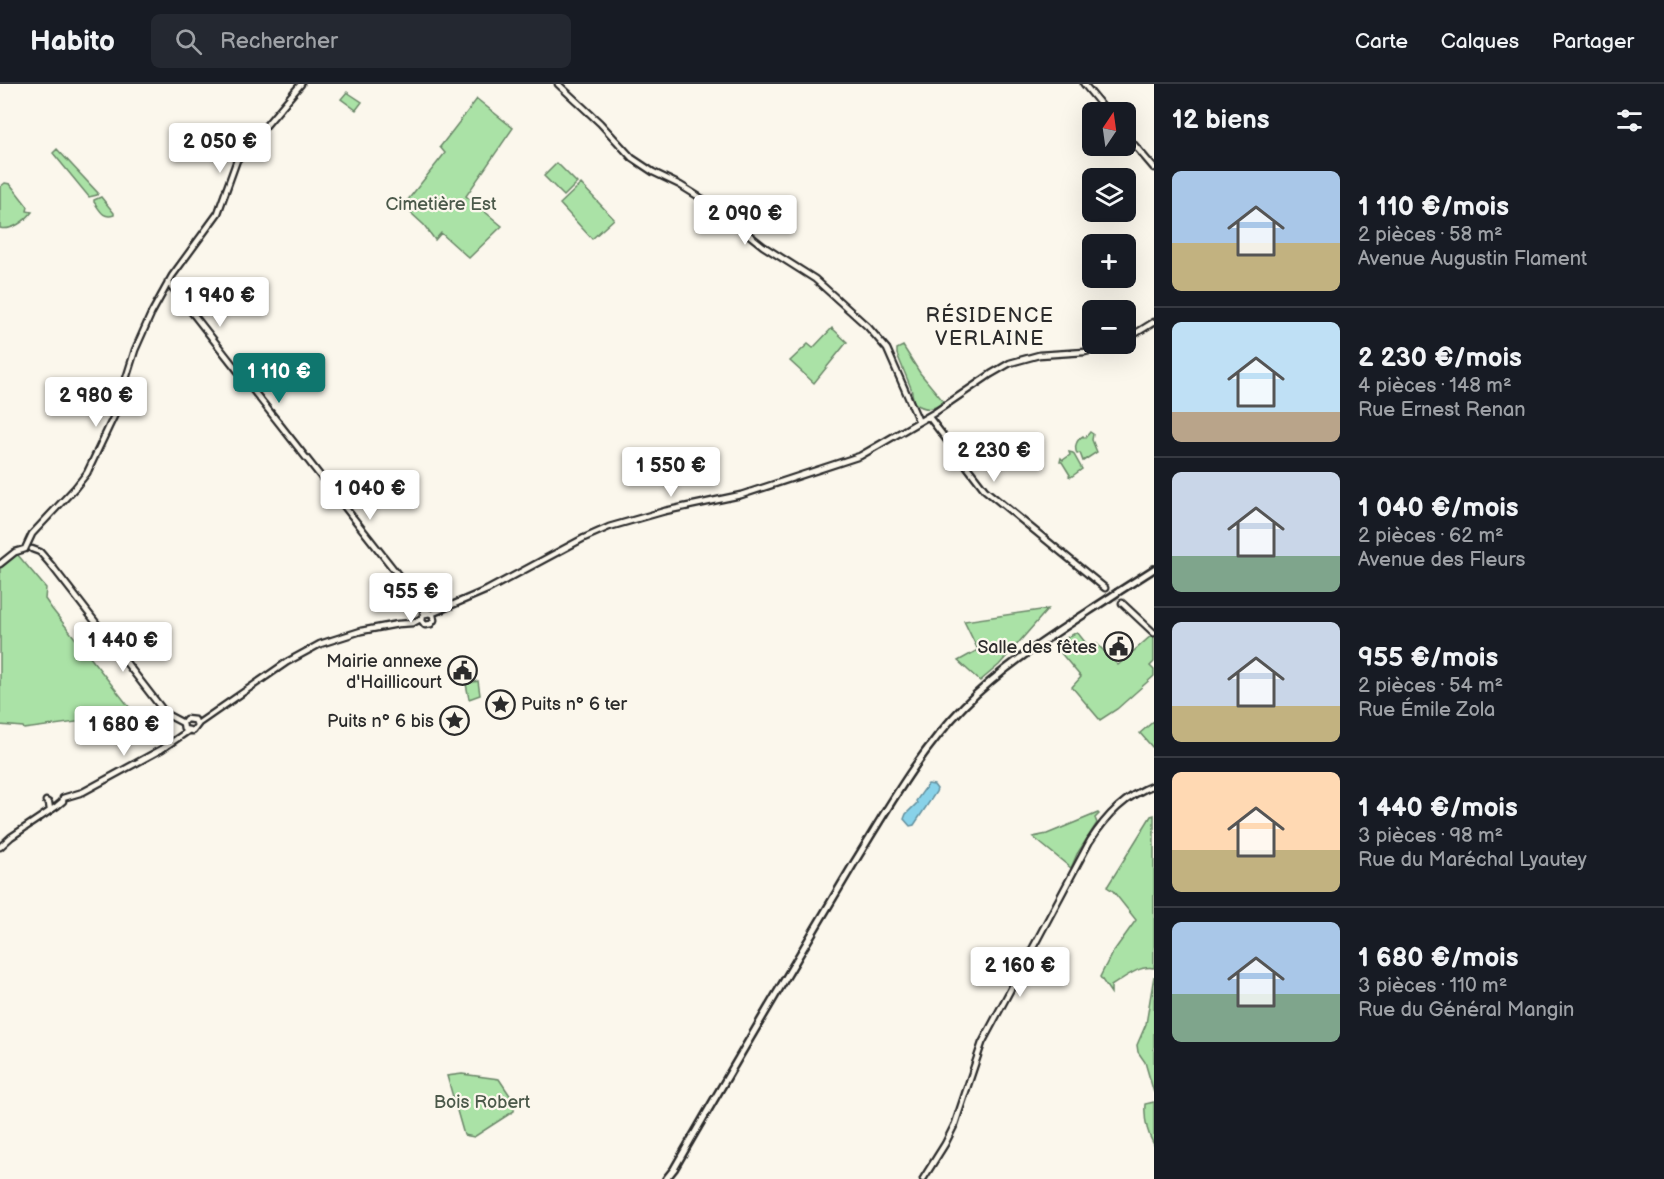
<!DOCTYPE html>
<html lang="fr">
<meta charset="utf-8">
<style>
:root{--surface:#171b24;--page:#242831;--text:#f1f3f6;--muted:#9ea1a6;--line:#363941;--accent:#0f766e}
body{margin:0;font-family:"Balsamiq Sans",sans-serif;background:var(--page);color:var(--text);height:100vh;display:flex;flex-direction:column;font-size:22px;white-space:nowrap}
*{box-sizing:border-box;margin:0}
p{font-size:20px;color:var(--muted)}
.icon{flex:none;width:33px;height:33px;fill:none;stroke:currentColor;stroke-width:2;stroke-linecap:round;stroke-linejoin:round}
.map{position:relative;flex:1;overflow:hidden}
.drawer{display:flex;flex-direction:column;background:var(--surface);width:510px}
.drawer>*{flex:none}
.needle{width:39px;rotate:13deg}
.tools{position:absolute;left:1082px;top:18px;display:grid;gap:12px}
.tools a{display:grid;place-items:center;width:54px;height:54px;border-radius:9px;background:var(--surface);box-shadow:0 6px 24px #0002;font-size:30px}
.price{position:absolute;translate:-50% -51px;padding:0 14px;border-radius:6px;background:#fff;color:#222;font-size:20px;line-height:39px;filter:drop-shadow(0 2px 3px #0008)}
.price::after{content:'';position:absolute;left:50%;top:36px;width:18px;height:14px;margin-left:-9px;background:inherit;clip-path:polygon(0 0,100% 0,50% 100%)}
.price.current{background:var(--accent);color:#fff}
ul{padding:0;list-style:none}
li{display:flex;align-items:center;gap:18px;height:150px;padding:0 18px}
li+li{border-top:2px solid var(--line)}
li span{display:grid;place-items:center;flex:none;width:168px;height:120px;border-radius:9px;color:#555}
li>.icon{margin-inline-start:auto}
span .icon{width:72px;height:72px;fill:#fffc;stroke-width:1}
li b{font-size:26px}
h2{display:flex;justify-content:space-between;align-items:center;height:72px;padding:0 18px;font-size:26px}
header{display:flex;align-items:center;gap:36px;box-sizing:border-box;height:84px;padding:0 30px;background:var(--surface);border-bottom:2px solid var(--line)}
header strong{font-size:28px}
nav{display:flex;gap:33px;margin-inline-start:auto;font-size:21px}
.search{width:420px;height:54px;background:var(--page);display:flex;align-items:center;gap:15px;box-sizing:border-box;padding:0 21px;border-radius:9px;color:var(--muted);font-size:22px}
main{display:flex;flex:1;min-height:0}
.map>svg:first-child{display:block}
.green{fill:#aae2a6;stroke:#6a8668;stroke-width:1.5}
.water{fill:#88d2e9;stroke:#638f9d;stroke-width:1.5}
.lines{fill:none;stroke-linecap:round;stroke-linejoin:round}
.secondary-tunnel{stroke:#d1cec5;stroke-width:4.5;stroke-dasharray:4.5 2;stroke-linecap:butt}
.secondary-casing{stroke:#2b2b2b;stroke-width:9}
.primary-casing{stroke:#2b2b2b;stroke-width:10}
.secondary{stroke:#fbf7ec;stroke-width:4.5}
.primary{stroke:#fbf7ec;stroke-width:5}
.primary-bridge-casing{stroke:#2b2b2b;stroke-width:10;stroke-linecap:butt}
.primary-bridge{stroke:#fbf7ec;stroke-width:5}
.labels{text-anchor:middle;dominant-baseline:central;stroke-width:4.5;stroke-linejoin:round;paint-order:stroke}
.park-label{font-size:18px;fill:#4b594a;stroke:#fbf7ec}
.poi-label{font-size:18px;fill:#2b2b2b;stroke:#fbf7ec;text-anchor:end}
.neighbourhood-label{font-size:20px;letter-spacing:1.5px;fill:#2b2b2b;stroke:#fbf7ec}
</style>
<header>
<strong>Habito</strong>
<div class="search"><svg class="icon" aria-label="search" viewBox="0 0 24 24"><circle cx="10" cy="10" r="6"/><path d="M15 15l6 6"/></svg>Rechercher</div>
<nav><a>Carte</a><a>Calques</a><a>Partager</a></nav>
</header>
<main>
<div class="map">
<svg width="1154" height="1095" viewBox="0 0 1154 1095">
<rect width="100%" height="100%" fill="#fbf7ec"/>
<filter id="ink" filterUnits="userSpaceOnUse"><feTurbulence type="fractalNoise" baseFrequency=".0167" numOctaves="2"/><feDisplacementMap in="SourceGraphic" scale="12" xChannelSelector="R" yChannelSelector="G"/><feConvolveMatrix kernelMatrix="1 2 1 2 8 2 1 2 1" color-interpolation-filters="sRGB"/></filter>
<g filter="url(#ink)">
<path class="green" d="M347 8 362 18 356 26 341 15Z
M477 15 513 44 466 112 502 142 469 174 441 149 435 156 424 141 411 129 415 126 407 117 445 69 440 63Z
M57 65 98 109 97 111 89 113 53 69Z
M557 79 577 99 564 112 544 92Z
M5 99 10 100 28 123 27 127 32 128C25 137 12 147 0 144V103Z
M581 100 614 135 592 155 560 120Z
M101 113 114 129V131C103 135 100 126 94 118V116Z
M832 244 847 258 814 299 790 277 808 260 813 264Z
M903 262 920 289 944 318C932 326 927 327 914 319L911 304 897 270V265Z
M1090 348 1093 350 1092 356 1097 368 1083 377 1080 369 1077 370C1074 363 1076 356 1083 352L1085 354Z
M1069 368 1073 369 1082 385 1071 393 1069 392 1070 391 1062 378H1060L1061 374 1063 376 1070 371Z
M17 470 46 504 45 515 52 525 145 643 97 654 91 636 24 645 23 643 0 641V484Z
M1048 525 999 581 980 597 958 577 978 566 964 537Z
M1077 548 1089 563 1096 559 1118 581 1152 551 1154 552V578L1150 582 1154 586V592L1117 625 1100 636 1072 603 1081 593 1054 561Z
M478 597 480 611 469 615 466 600Z
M1154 637V664H1153L1140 649Z
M1098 729 1099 730 1095 734 1097 739 1077 770 1071 784 1033 753 1047 750Z
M1154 731V884C1139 881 1124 894 1111 902V909L1100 893 1111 871 1136 836 1113 807 1107 803 1151 732Z
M1154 892V1009L1145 978 1138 968 1137 961 1146 940Z
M462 990 499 995 515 1019 514 1027 474 1053 464 1051 447 992Z
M1154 1018V1061C1146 1047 1144 1035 1145 1020Z"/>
<path class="water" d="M928 700 934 701 937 705 936 708 914 741 910 742 904 735 906 730 917 719 916 717Z"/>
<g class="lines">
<path class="secondary-tunnel" d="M1105 504 1122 519"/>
<defs>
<path id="secondary" d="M558 0 600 39 632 74 653 88 680 101 709 119 763 162 815 195 868 243 887 265 919 338
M1084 0 1107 28
M1125 50 1154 84
M168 198 428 529
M1125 256 1154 238
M929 333 985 406 1105 504
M25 465 32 450 75 404 87 389 115 330 135 266 151 230 172 192 218 129 237 76 301 0
M32 465 40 468 52 482 121 571
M0 480 15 468 25 465
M1122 519 1154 549
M424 524 422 537 425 541 431 540 434 536 433 531 430 529 425 530
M431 530 487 506 584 454 609 443 665 427 741 411 860 372 934 329 991 290 1010 279 1039 271 1085 268 1118 260
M119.5 574a3.5 3.5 0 1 1 7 0a3.5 3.5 0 1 1-7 0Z
M125 577 166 630 183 639
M197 641 195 636 186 635 183 639 184 645 193 647 199 639 287 578 320 560 361 547 398 540 413 539 422 534
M46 717 49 719 50 726
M0 763 11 753 57 722 63 717V714L83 708 162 665 188 647
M923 1095 945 1060 955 1040 982 959 1090 757C1107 731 1125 712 1154 701"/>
<path id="primary" d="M1118 508 1154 485
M666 1095 674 1085C733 982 794 880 854 779 888 724 918 669 964 622 1006 579 1059 547 1109 514"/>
</defs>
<use href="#secondary" class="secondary-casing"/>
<use href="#primary" class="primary-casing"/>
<use href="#secondary" class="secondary"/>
<use href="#primary" class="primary"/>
<defs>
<path id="primary-bridge" d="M1109 514 1118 508"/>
</defs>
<use href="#primary-bridge" class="primary-bridge-casing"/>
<use href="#primary-bridge" class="primary-bridge"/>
</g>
</g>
<defs>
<symbol id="civic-ring" viewBox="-11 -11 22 22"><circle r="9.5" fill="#fbf7ec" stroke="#2b2b2b" stroke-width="1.5"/><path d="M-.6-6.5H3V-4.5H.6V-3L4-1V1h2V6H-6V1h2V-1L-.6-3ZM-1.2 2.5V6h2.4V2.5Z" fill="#2b2b2b"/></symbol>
<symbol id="sight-ring" viewBox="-11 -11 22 22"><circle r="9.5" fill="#fbf7ec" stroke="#2b2b2b" stroke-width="1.5"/><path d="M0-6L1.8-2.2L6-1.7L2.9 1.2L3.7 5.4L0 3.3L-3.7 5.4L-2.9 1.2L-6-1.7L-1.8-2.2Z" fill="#2b2b2b"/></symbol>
</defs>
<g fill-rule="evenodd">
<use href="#civic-ring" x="1102" y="546" width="33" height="33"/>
<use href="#civic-ring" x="446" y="570" width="33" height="33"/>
<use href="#sight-ring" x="484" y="604" width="33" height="33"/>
<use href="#sight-ring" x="438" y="620" width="33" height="33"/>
</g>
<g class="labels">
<g class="park-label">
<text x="441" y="120">Cimetière Est</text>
<text x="482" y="1018">Bois Robert</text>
</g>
<g class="poi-label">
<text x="1097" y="563">Salle des fêtes</text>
<text x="442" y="577">Mairie annexe<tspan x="442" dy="21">d'Haillicourt</tspan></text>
<text x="521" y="620" text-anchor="start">Puits n° 6 ter</text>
<text x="434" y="637">Puits n° 6 bis</text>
</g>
<g class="neighbourhood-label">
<text x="990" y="232">RÉSIDENCE<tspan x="990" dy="23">VERLAINE</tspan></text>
</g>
</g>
</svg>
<div class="tools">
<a><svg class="needle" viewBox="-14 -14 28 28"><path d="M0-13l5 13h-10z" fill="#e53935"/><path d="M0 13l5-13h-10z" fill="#9ea1a6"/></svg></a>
<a><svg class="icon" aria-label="layers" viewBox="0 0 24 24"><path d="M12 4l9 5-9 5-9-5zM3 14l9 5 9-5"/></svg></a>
<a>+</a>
<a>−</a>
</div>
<b class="price" style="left:220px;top:90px">2 050 €</b>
<b class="price" style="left:745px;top:162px">2 090 €</b>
<b class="price" style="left:220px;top:244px">1 940 €</b>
<b class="price current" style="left:279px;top:320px">1 110 €</b>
<b class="price" style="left:96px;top:344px">2 980 €</b>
<b class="price" style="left:994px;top:399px">2 230 €</b>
<b class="price" style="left:671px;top:414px">1 550 €</b>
<b class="price" style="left:370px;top:437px">1 040 €</b>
<b class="price" style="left:411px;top:540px">955 €</b>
<b class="price" style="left:123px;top:589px">1 440 €</b>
<b class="price" style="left:124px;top:673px">1 680 €</b>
<b class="price" style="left:1020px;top:914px">2 160 €</b>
</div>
<section class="drawer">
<h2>12 biens<svg class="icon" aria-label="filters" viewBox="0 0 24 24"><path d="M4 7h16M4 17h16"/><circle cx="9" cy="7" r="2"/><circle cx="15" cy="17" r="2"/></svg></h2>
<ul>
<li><span style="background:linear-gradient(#a9c7e8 60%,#c2b280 0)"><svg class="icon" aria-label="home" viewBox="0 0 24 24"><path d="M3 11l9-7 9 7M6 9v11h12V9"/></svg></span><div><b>1 110 €/mois</b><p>2 pièces · 58 m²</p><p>Avenue Augustin Flament</p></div></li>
<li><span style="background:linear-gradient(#bfe0f5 75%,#b9a48a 0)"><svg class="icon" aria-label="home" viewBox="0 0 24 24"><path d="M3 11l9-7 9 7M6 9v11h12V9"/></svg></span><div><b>2 230 €/mois</b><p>4 pièces · 148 m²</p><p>Rue Ernest Renan</p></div></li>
<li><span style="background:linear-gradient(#c9d6e8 70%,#7fa58c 0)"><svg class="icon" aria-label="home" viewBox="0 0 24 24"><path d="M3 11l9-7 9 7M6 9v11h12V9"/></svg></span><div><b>1 040 €/mois</b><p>2 pièces · 62 m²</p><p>Avenue des Fleurs</p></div></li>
<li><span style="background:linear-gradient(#c9d6e8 70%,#c2b280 0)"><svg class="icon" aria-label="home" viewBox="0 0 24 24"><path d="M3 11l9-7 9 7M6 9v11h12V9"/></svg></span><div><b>955 €/mois</b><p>2 pièces · 54 m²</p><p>Rue Émile Zola</p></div></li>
<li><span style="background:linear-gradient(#ffd9b3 65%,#c2b280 0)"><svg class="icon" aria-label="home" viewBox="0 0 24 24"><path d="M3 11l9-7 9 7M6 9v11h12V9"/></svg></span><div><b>1 440 €/mois</b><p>3 pièces · 98 m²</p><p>Rue du Maréchal Lyautey</p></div></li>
<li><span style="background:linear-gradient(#a9c7e8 60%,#7fa58c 0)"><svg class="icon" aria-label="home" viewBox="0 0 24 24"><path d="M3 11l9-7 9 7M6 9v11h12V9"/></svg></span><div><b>1 680 €/mois</b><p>3 pièces · 110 m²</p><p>Rue du Général Mangin</p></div></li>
</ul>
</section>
</main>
